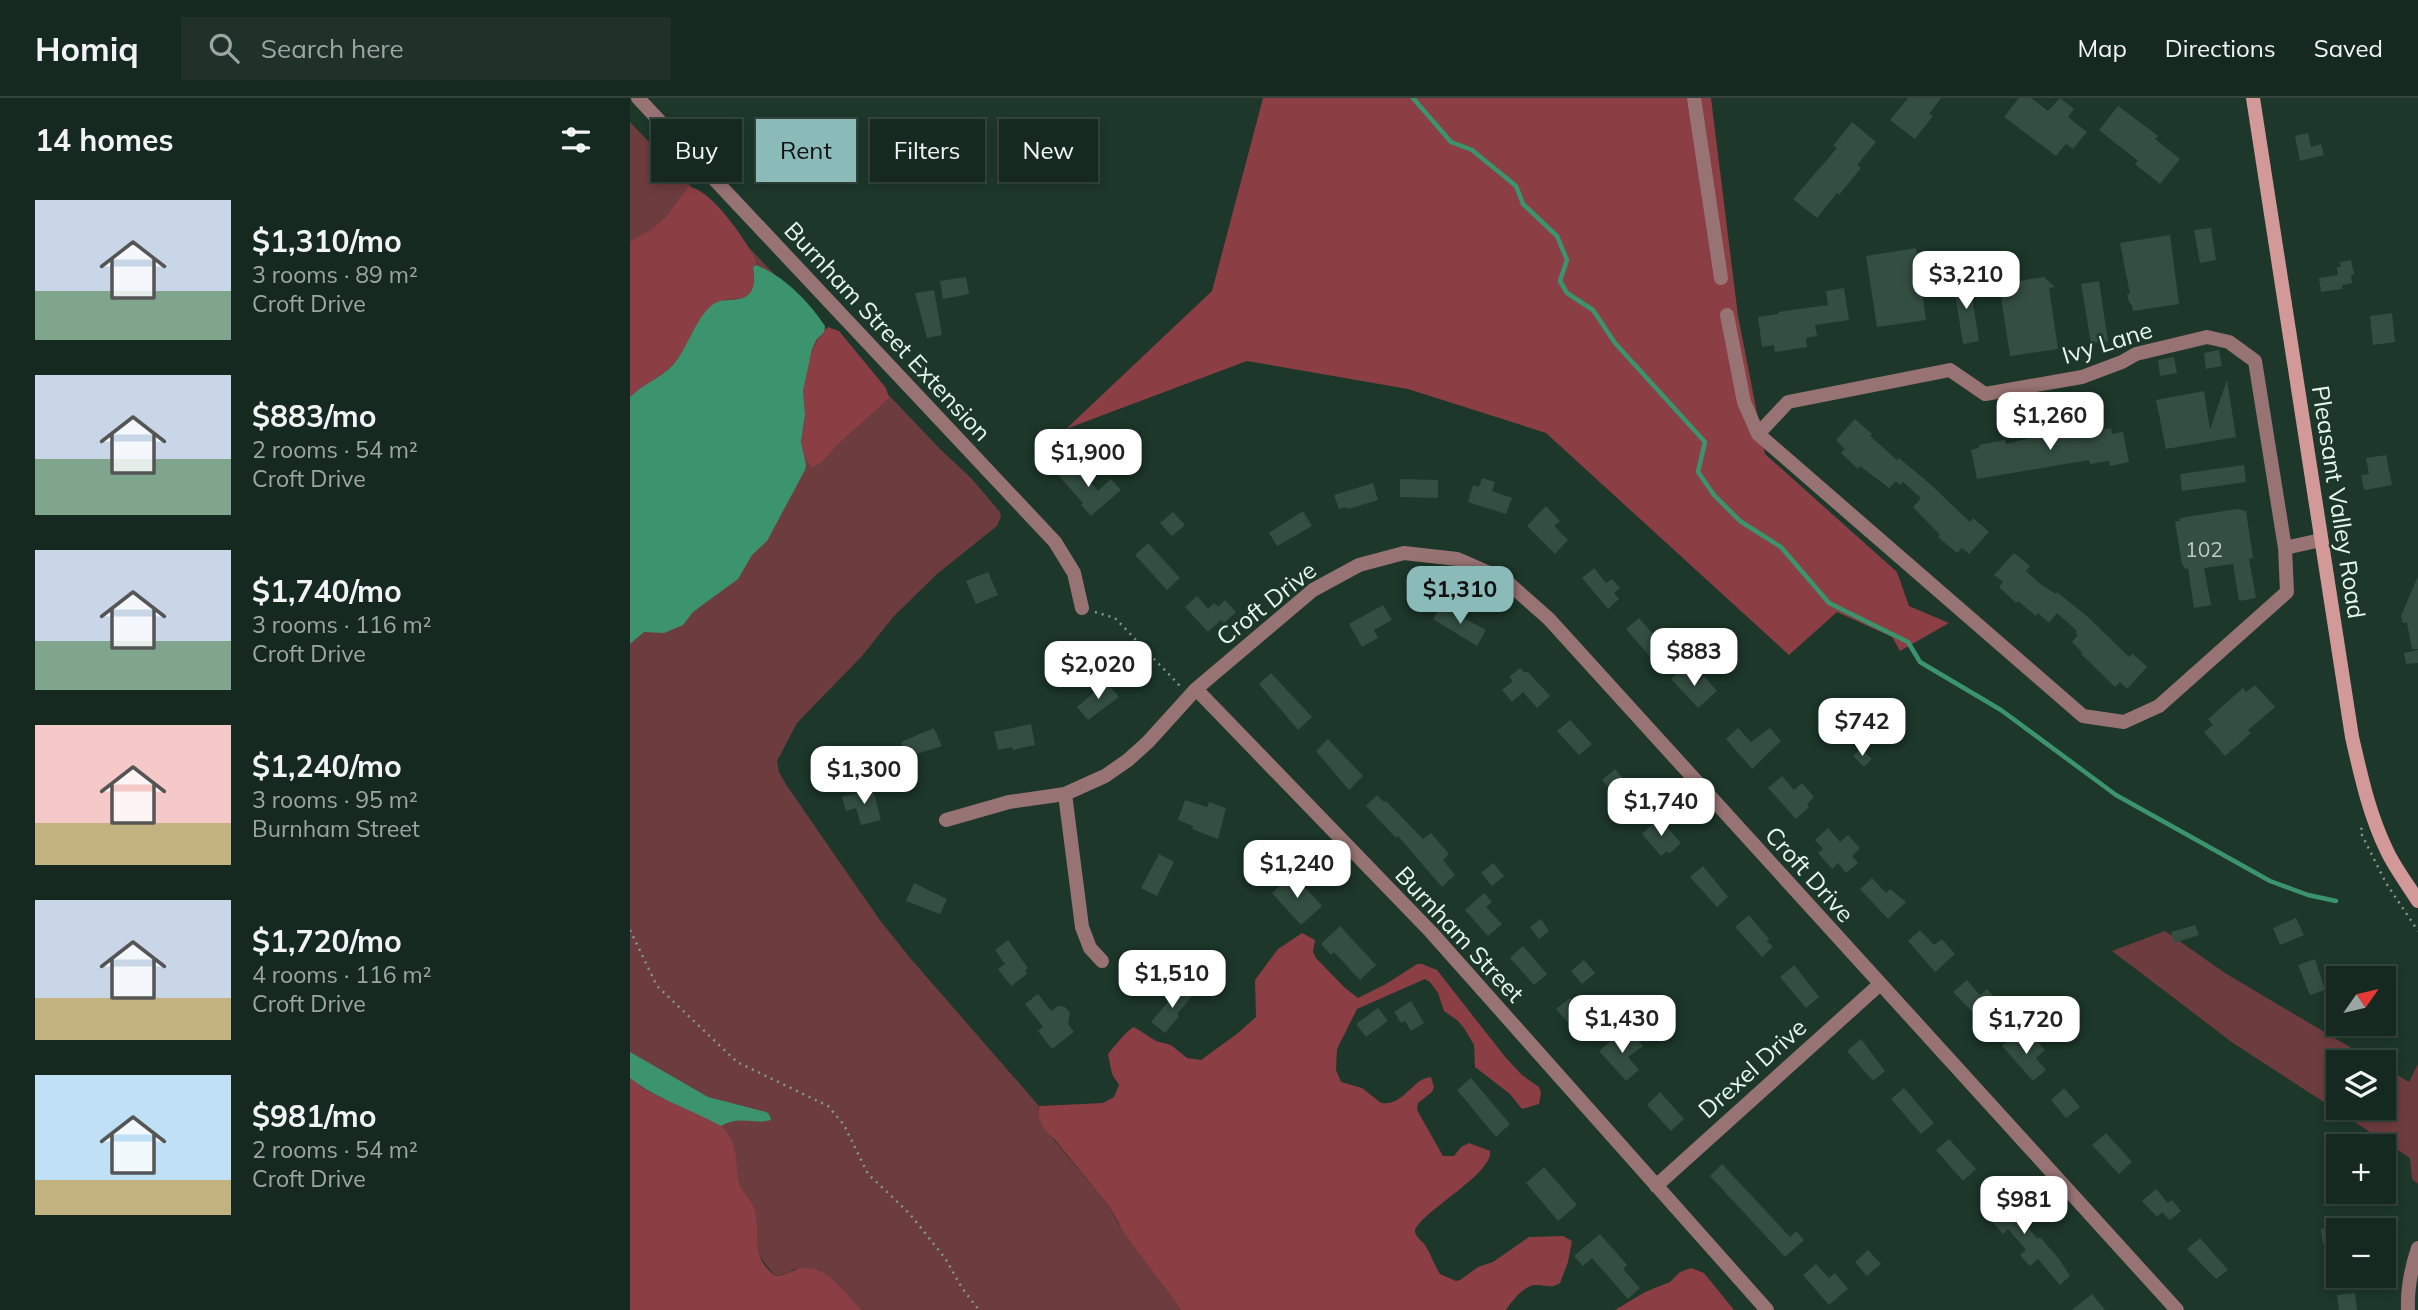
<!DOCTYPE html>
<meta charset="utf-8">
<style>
:root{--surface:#162920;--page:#1f3129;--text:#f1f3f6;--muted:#9ea6a5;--line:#35453e;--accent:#8bbbb9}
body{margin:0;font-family:Mulish,sans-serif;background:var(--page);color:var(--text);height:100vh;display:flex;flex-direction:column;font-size:26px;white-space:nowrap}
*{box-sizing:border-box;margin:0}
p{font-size:23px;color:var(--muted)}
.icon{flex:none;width:38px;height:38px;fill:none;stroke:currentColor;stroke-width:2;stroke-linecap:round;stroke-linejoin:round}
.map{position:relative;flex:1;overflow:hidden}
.sheet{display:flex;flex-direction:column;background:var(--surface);width:630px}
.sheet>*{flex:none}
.hud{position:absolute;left:21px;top:21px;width:665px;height:63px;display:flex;gap:14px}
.needle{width:46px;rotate:56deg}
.controls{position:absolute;left:1696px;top:868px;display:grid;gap:14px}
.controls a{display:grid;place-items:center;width:70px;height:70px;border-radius:0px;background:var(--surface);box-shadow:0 4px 10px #0003,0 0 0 2px var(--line);font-size:35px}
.price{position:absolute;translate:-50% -60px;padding:0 16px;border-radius:14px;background:#fff;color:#222;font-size:23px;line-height:46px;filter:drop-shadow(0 2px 4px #0008)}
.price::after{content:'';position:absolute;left:50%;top:42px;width:21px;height:16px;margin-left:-10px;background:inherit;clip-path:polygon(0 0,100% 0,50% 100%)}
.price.on{background:var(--accent);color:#111}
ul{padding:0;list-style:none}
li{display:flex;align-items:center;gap:21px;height:175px;padding:0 35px}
li span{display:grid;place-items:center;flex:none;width:196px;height:140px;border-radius:0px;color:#555}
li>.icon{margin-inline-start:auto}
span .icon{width:84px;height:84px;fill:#fffc;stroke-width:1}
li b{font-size:30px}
h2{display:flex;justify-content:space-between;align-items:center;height:84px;padding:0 35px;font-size:30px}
.pill{padding:0 24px;border-radius:0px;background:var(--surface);box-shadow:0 4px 10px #0003,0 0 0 2px var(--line);font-size:24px;line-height:63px}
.pill.on{background:var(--accent);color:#111}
header{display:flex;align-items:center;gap:42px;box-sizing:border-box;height:98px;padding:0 35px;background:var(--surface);border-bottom:2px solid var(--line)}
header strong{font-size:33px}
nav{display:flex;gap:38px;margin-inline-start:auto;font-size:24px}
.search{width:490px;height:63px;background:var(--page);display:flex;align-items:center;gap:18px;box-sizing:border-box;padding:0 24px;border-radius:0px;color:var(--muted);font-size:26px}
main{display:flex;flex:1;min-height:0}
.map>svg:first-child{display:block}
.green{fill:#6d3c3e}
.forest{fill:#8b3e43}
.water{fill:#3b946d}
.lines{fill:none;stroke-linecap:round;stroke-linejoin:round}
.stream{stroke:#3b946d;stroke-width:4.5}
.building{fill:#344f41}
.path{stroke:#83988d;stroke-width:2.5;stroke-dasharray:2 5;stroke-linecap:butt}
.minor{stroke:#987373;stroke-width:14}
.secondary{stroke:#d39898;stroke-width:14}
.labels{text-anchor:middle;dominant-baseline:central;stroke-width:5;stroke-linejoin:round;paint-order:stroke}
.number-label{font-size:21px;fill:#bacdc3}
.street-label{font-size:24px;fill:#e7f7ee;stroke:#1d372a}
</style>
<header>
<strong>Homiq</strong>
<div class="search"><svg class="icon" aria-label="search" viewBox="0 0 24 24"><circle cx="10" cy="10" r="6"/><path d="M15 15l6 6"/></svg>Search here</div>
<nav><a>Map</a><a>Directions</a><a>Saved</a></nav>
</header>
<main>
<section class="sheet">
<h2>14 homes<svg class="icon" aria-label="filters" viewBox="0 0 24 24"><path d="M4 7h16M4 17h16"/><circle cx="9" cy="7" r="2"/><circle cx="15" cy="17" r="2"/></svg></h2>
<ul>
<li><span style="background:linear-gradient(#c9d6e8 65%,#7fa58c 0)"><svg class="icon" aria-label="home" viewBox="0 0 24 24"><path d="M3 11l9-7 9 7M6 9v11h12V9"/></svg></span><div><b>$1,310/mo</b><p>3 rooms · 89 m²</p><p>Croft Drive</p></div></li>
<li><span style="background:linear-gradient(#c9d6e8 60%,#7fa58c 0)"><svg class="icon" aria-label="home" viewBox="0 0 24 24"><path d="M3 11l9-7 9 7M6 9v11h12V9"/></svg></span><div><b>$883/mo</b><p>2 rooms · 54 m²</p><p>Croft Drive</p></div></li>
<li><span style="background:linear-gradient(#c9d6e8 65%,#7fa58c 0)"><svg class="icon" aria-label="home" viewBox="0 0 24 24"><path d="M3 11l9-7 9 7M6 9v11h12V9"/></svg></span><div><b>$1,740/mo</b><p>3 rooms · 116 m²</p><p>Croft Drive</p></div></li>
<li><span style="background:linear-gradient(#f6c9c9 70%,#c2b280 0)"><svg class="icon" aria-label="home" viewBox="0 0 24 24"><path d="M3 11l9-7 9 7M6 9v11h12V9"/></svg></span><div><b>$1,240/mo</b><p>3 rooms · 95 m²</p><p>Burnham Street</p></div></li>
<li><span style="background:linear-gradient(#c9d6e8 70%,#c2b280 0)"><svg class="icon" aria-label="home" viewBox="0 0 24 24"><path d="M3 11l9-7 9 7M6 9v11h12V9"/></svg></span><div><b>$1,720/mo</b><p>4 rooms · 116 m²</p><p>Croft Drive</p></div></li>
<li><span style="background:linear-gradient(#bfe0f5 75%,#c2b280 0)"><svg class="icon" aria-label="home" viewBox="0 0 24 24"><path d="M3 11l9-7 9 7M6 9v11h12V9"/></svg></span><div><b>$981/mo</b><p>2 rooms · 54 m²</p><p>Croft Drive</p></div></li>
</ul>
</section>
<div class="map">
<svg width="1788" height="1212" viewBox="0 0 1788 1212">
<rect width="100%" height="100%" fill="#1d372a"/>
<path class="green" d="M0 24 310 351 341 380 370 414 371 419 367 428 307 476 264 518 232 558 167 625 147 663 149 674 157 688 249 821 281 861 409 1008 408 1010 420 1037 478 1107 489 1127 734 1212H232L220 1201 165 1171 156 1176 145 1178 127 1155 126 1144 0 1115Z
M1535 833 1595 875 1745 964H1708V1010H1754V969L1779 984 1788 966V1086L1782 1081 1780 1060 1603 945 1482 853Z"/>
<path class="forest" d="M633 0H1081L1108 218 1135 356 1267 474 1279 508 1319 525 1270 553 1262 539 1207 514 1159 557 916 335 778 291 617 263 436 331 582 193Z
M58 89C79 88 119 145 126 164L123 171 124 187C115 207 107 197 93 202 89 204 87 207 84 209 66 225 59 248 43 266 31 280 14 285 0 299V144L22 131 36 119Z
M198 229 209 233 256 290 259 300 208 346 191 365 182 369C164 351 175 337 175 317 175 309 173 302 173 295 174 270 182 246 198 229Z
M672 835 685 842 683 854 686 860 714 889 728 900 756 886 787 866H792L807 872 876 960 892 977 909 989 911 995 909 1006 892 1011 880 996 845 969 844 947 834 930 827 922 814 913 808 895 800 884 795 881 727 911 707 951 706 972 711 984 732 990 751 1005C775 1008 782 980 801 979L804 989 802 994 788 1005 787 1012 813 1058H824L831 1049 839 1045 860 1053C864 1076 784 1118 785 1134 786 1139 792 1143 795 1147 801 1156 804 1167 810 1176L826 1183 830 1182 848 1169 863 1164 899 1139 933 1138 942 1143 938 1164 930 1185C921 1191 917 1187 907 1187 895 1186 882 1203 876 1212H552L497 1139 478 1107 425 1042C414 1031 407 1024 409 1008L473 1005 484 999 489 987 482 976 478 956C484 949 498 931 504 929L526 943 541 947 557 960 571 962 608 935 626 919 625 882 648 851Z
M0 980C8 987 17 994 27 998 47 1008 78 1013 94 1031 107 1045 106 1064 108 1082 110 1092 120 1100 124 1110 133 1140 116 1152 145 1178 156 1178 163 1171 173 1170 199 1169 215 1196 232 1212H0Z
M1061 1170 1074 1175 1104 1212H985L1015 1194 1040 1184 1050 1174Z"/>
<path class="water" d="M126 167C154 178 179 204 195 228L194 234 186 242 182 251 173 293 175 317 171 344 176 367 175 372 137 443 122 457 108 481 63 514 53 527 34 535 14 534 0 546V299C14 285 31 280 43 267 58 250 64 223 81 208 93 197 109 207 120 195 126 187 124 178 123 169Z
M0 954 78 999 136 1014 139 1016 141 1022C124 1027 111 1017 91 1028 61 1011 28 1002 0 980Z"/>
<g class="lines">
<path class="stream" d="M783 0 821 44 842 52 886 88 893 106 927 138 937 162 930 183 937 195 963 212 985 245 1075 344 1068 374 1084 397 1110 423 1151 449 1199 505 1278 544 1290 564 1371 612 1486 697 1640 783 1678 797 1706 803"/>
</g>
<path class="building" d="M1278 0H1311L1299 16 1303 18 1285 41 1260 22Z
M1389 0H1401L1418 13 1430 0 1444 11 1438 19 1457 34 1443 51 1436 46 1426 58 1374 19Z
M1488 8 1528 38 1525 41 1550 61 1530 86 1505 66 1508 63 1469 32Z
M1222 24 1246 44 1227 67 1231 70 1209 97 1207 95 1187 120 1163 101 1207 50 1203 48Z
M1678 35 1681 49 1691 46 1694 57 1670 63 1665 38Z
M1581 130 1586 162 1570 165 1564 132Z
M1540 137 1549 206 1503 213 1502 207 1499 204 1497 196H1500L1490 145Z
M1286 150 1296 222 1247 229 1236 158Z
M1721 162 1724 176 1721 177 1722 185 1712 187V191L1691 194 1689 180 1708 177 1707 169H1711L1710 164Z
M336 179 339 196 313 201 310 183Z
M1414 179 1425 189 1419 190 1428 251 1380 258 1369 186Z
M1339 180 1349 243 1333 246 1323 182Z
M1469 183 1478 243 1461 245 1451 186Z
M1214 190 1219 222 1185 227 1187 238 1176 240 1177 249 1145 254 1144 247 1132 249 1128 219 1149 216 1148 214 1198 207 1196 193Z
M304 192 312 237 297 240 285 195Z
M1762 215 1765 244 1743 247 1740 218Z
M1589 252 1592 268 1576 271 1574 255Z
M1544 259 1547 275 1530 278 1528 262Z
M1597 282 1606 339 1536 351 1526 302 1574 293 1580 331Z
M1225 321 1242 336 1240 338 1267 362 1269 360 1299 385 1340 424 1343 420 1359 434 1339 456 1332 450 1327 455 1308 439 1310 437 1283 409 1291 400 1273 384 1270 387 1266 383 1259 390 1230 368 1228 371 1211 355 1215 351 1206 342Z
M1481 330 1482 336 1493 334 1499 364 1480 368 1479 363 1460 366 1459 362 1347 381 1341 352 1349 350V347L1375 342 1376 346 1434 331 1435 334 1450 331 1451 335Z
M1756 357 1762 387 1734 392 1731 377 1739 376 1736 360Z
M442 363 468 393 481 381 491 392 461 418 451 407 453 405 427 376Z
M1614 367 1616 384 1552 393 1550 376Z
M852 380 865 384 862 393 882 400 876 416 838 404 843 387 849 389Z
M770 381 808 382V400L770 399Z
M743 385 748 402 718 411 717 409 709 411 704 397Z
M916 408 930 423 924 428 938 442 925 456 897 428Z
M1607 411 1616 413 1623 460 1619 461 1626 500 1609 503 1603 466 1574 470 1581 507 1564 510 1558 470 1555 471 1552 466 1545 423H1550V420Z
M673 413 682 428 647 448 639 435Z
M543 414 555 427 542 438 530 425Z
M518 445 550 480 537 492 505 457Z
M1384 455 1400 468 1396 473 1409 485 1426 496 1427 494 1458 519 1499 559 1503 556 1517 569 1497 591 1490 584 1485 589 1451 556 1452 554 1442 544 1448 537 1445 534 1447 533 1427 515 1419 525 1408 515 1406 518 1388 503 1386 505 1369 489 1373 484 1364 477Z
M964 470 976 485 982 481 990 490 984 495 989 501 978 511 952 480Z
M358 474 368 497 346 506 336 483Z
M1788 478V551H1782L1777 525H1773L1771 518Z
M567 498 578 511 584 505 588 509 595 502 606 514 594 525 591 522 578 534 555 509Z
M753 507 762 522 744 532 748 540 732 549 719 526Z
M811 508 856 532 847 548 803 521Z
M1009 520 1022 535 1028 530 1042 545 1023 562 996 531Z
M1788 552V565L1776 566 1774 555Z
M890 570 894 574H898L920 598 907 610 893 594 882 604 872 592 883 583 879 579Z
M1053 570 1067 585 1074 578 1087 593 1068 610 1041 581Z
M641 575 682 619 668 632 629 586Z
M476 584 489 599 458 622 447 609Z
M1625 587 1645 609 1618 632 1621 635 1595 658 1574 634 1583 627 1578 621 1613 590 1616 594Z
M940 622 962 646 949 657 927 633Z
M401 626 405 647 383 652 382 649 368 652 364 634Z
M304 630 312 648 277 659 271 644Z
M1108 630 1121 644 1140 630 1151 643 1122 671 1096 641Z
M698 641 733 678 719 692 686 653Z
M1231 650 1242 661 1234 669 1223 658Z
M985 671 1006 695 993 706 972 682Z
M1152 678 1164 692 1172 685 1184 699 1177 706 1179 709 1166 721 1138 690Z
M243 691 251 722 231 727 226 710 216 713 212 699Z
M747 697 754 704 756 703 793 741 801 735 819 756 813 762 825 777 812 789 768 738 766 740 736 708Z
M555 702 577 709 579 704 596 710 588 741 562 731 563 728 548 722Z
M1029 720 1051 745 1039 756 1037 753 1031 758 1012 736Z
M1198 730 1210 744 1218 737 1230 750 1222 758 1228 765 1216 775 1208 765 1202 771 1188 755 1193 751 1185 742Z
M529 756 544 764 527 798 511 790Z
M863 765 874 778 862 788 851 775Z
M1073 768 1098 799 1087 809 1060 779Z
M663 776 692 808 671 827 642 795Z
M1242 780 1256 795 1260 791 1276 804 1258 821 1230 791Z
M284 785 317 801 310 816 276 803Z
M854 795 862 804 856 809 872 826 858 838 835 812Z
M1119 817 1139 841 1137 843 1143 849 1132 859 1105 829Z
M1666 820 1674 837 1650 847 1643 830Z
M911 821 919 833 909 841 900 829Z
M1565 827 1569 837 1544 845 1541 834Z
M710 828 746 867 730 882 704 854 701 857 691 846Z
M1290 832 1304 847 1312 841 1325 856 1305 874 1278 843Z
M378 842 398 870 395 873 397 876 381 888 368 871 375 866 365 852Z
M893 848 917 876 904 887 880 860Z
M1685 861 1695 892 1680 897 1668 867Z
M954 862 965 875 952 886 941 873Z
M1164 867 1189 899 1176 910 1150 879Z
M1337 882 1350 897 1357 891 1370 905 1363 911 1369 918 1357 929 1323 894Z
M552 887 563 897 547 916 549 918 535 935 521 924Z
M408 896 421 913 428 908 435 909 440 915 438 926 444 934 422 951 408 933 413 929 395 906Z
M940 900 962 925 948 936 926 911Z
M781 903 794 925 781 933 775 923 771 925 764 914Z
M748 910 758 923 736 939 726 926Z
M1001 934 1013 948 998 959 1009 972 996 983 969 953 986 938 990 942Z
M1385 936 1397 950 1406 942 1415 952 1406 960 1416 972 1403 983 1372 948Z
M1231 941 1255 973 1243 983 1217 953Z
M841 980 880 1026 866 1039 827 992Z
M1274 990 1304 1025 1291 1036 1261 1001Z
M1434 990 1450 1009 1436 1020 1421 1002Z
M1030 994 1054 1021 1041 1033 1017 1007Z
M1476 1035 1502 1064 1489 1076 1462 1047Z
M1319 1041 1346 1071 1333 1083 1306 1052Z
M1708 1045V1098L1700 1099 1695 1046Z
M1092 1066 1160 1139 1166 1133 1174 1142 1155 1159 1080 1078Z
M914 1069 947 1107 928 1123 896 1085Z
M1362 1089 1408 1141 1410 1139 1429 1161 1440 1178 1430 1187 1408 1161 1400 1168 1390 1157 1396 1152 1378 1131 1373 1136 1359 1120 1364 1115 1350 1099Z
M1526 1091 1538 1105 1542 1102 1551 1113 1540 1122 1532 1114 1527 1119 1512 1103Z
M1708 1129V1145L1693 1146 1691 1131Z
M970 1136 997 1167 993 1171 1010 1190 998 1201 962 1160 953 1168 944 1158Z
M1570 1140 1598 1172 1586 1181 1557 1151Z
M1238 1152 1251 1166 1237 1178 1225 1164Z
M1186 1166 1199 1180 1205 1175 1218 1191 1199 1207 1173 1177Z
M1725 1195 1727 1212H1709L1707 1197Z
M1462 1196 1475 1212H1442Z"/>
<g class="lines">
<path class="path" d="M465 514 485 520 551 589
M1732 730 1730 733 1756 785 1788 833
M0 832 27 888 107 964 198 1008 214 1027 238 1076 279 1115 315 1160 332 1190 349 1212"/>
<path class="minor" d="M8 0 425 444 444 475 452 510
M1064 0 1091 180
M1097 217 1114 304 1128 336 1453 618 1494 624 1529 608 1657 494 1655 450 1625 263 1599 244 1577 239 1506 256 1492 264 1452 279 1355 296 1320 272 1158 304 1128 336
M1655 450 1691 442
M566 591 801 834 1137 1212
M435 696 452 829 460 850 472 863
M316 722 379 704 435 696 475 678 498 662 518 644 566 591 683 492 729 467 774 455 827 461 875 482 919 521 1547 1212
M1026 1088 1249 887
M1778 1212C1777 1190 1781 1171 1788 1150"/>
<path class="secondary" d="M1623 0 1722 639C1731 678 1739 716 1757 753 1765 770 1778 787 1788 803"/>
</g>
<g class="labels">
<g class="number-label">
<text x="1574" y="451">102</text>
</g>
<g class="street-label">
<text transform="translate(258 233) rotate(47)">Burnham Street Extension</text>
<text transform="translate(1477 244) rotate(-17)">Ivy Lane</text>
<text transform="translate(1709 404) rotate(81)">Pleasant Valley Road</text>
<text transform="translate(636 505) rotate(-38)">Croft Drive</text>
<text transform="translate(1180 776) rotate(48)">Croft Drive</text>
<text transform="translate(830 836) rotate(47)">Burnham Street</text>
<text transform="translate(1122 970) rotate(-42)">Drexel Drive</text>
</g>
</g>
</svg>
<div class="controls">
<a><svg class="needle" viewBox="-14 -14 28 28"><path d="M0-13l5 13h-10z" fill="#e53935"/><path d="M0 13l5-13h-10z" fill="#9ea6a5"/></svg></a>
<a><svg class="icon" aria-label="layers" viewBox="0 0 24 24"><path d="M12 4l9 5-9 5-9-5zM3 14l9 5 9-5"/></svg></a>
<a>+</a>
<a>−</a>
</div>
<b class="price" style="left:1336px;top:213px">$3,210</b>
<b class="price" style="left:1420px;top:354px">$1,260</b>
<b class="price" style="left:458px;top:391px">$1,900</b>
<b class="price on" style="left:830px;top:528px">$1,310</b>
<b class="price" style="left:1064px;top:590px">$883</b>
<b class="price" style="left:468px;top:603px">$2,020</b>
<b class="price" style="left:1232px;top:660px">$742</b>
<b class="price" style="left:234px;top:708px">$1,300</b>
<b class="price" style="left:1031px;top:740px">$1,740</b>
<b class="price" style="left:667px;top:802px">$1,240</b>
<b class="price" style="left:542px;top:912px">$1,510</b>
<b class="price" style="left:992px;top:957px">$1,430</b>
<b class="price" style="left:1396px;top:958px">$1,720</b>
<b class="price" style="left:1394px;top:1138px">$981</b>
<div class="hud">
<a class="pill">Buy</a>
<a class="pill on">Rent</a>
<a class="pill">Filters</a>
<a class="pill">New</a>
</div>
</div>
</main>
